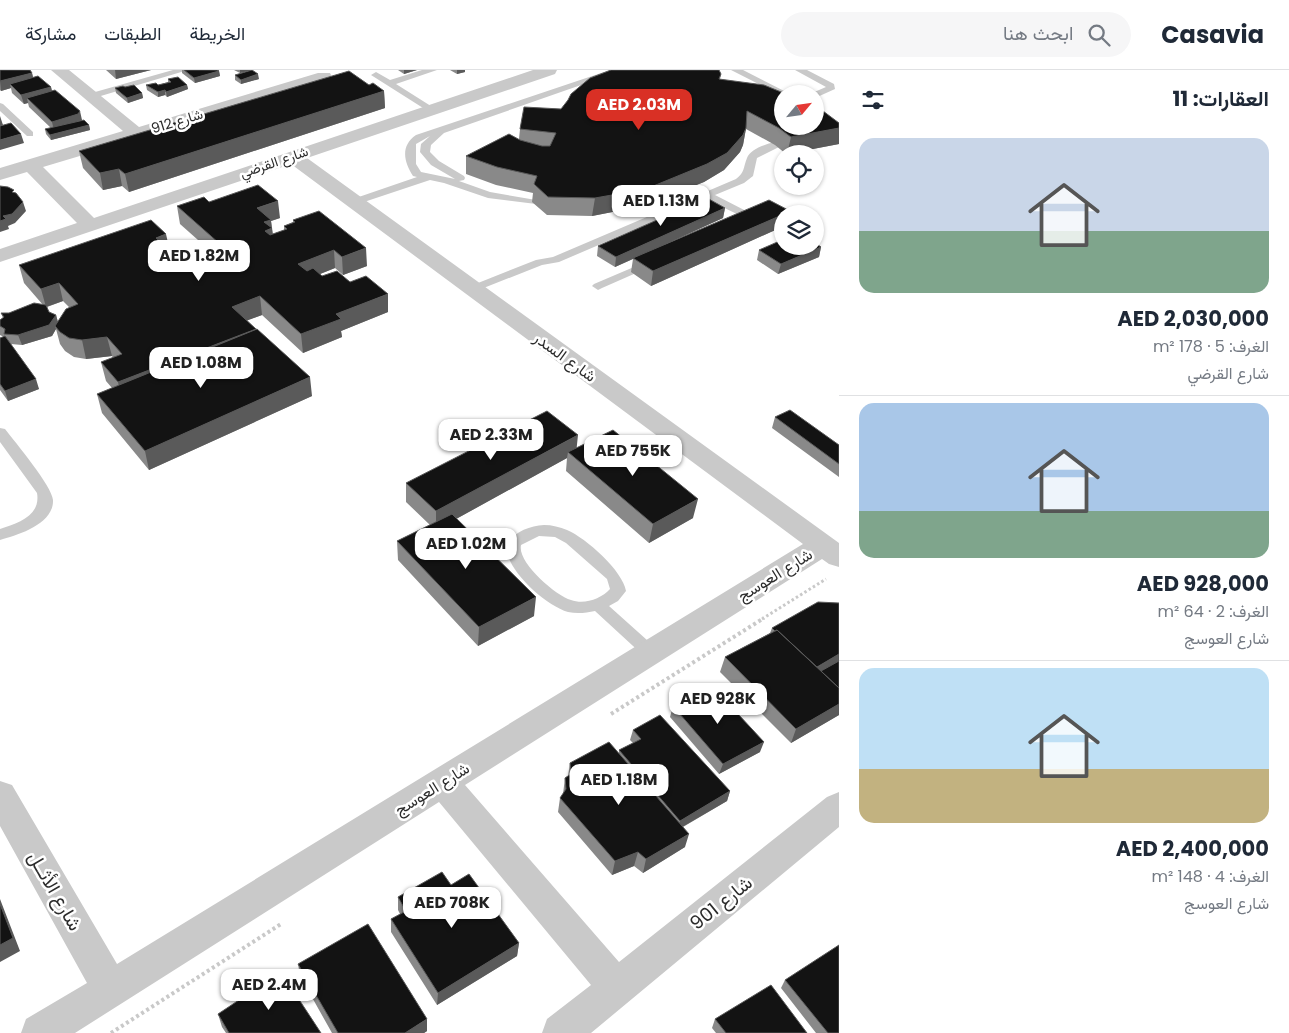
<!DOCTYPE html>
<html lang="ar">
<meta charset="utf-8">
<style>
:root{--surface:#fff;--page:#f6f6f7;--text:#1f2937;--muted:#747a83;--line:#e0e1e3;--accent:#d93025}
body{margin:0;font-family:Poppins,Vazirmatn,sans-serif;background:var(--page);color:var(--text);direction:rtl;height:100vh;display:flex;flex-direction:column;font-size:19px;white-space:nowrap}
*{box-sizing:border-box;margin:0}
p{font-size:16px;color:var(--muted)}
.icon{flex:none;width:28px;height:28px;fill:none;stroke:currentColor;stroke-width:2;stroke-linecap:round;stroke-linejoin:round}
.map{position:relative;flex:1;overflow:hidden;direction:ltr}
.details{display:flex;flex-direction:column;background:var(--surface);width:450px}
.details>*{flex:none}
.needle{width:32px;rotate:61deg}
.fabs{position:absolute;left:774px;top:15px;display:grid;gap:10px}
.fabs a{display:grid;place-items:center;width:50px;height:50px;border-radius:50%;background:var(--surface);box-shadow:0 1px 4px #0004;font-size:25px}
.price{position:absolute;translate:-50% -42px;padding:0 11px;border-radius:10px;background:#fff;color:#222;font-size:16px;line-height:32px;filter:drop-shadow(0 1px 2px #0008)}
.price::after{content:'';position:absolute;left:50%;top:30px;width:15px;height:11px;margin-left:-8px;background:inherit;clip-path:polygon(0 0,100% 0,50% 100%)}
.price.on{background:var(--accent);color:#fff}
ul{padding:0;list-style:none}
li{display:grid;align-content:center;gap:10px;height:265px;padding:0 20px}
li+li{border-top:1px solid var(--line)}
li span{display:grid;place-items:center;height:155px;border-radius:15px;color:#555}
li>.icon{margin-inline-start:auto}
span .icon{width:90px;height:90px;fill:#fffc;stroke-width:1}
li b{font-size:21px}
h2{display:flex;justify-content:space-between;align-items:center;height:60px;padding:0 20px;font-size:21px}
header{display:flex;align-items:center;gap:30px;box-sizing:border-box;height:70px;padding:0 25px;background:var(--surface);border-bottom:1px solid var(--line)}
header strong{font-size:24px}
nav{display:flex;gap:28px;margin-inline-start:auto;font-size:18px}
.search{width:350px;height:45px;background:var(--page);display:flex;align-items:center;gap:12px;box-sizing:border-box;padding:0 18px;border-radius:28px;color:var(--muted);font-size:19px}
main{display:flex;flex:1;min-height:0}
.map>svg:first-child{display:block}
.lines{fill:none;stroke-linecap:round;stroke-linejoin:round}
.path-far1{stroke:#c9c9c9;stroke-width:3;stroke-dasharray:2.5 2.5;stroke-linecap:butt}
.path{stroke:#c9c9c9;stroke-width:4;stroke-dasharray:3 3;stroke-linecap:butt}
.lane{fill:#c9c9c9;fill-rule:evenodd}
.street{fill:#c9c9c9;fill-rule:evenodd}
.wall{fill:#898989;fill-rule:evenodd}
.shaded-wall{fill:#5a5a5a}
.building{fill:#131313;stroke:#5a5a5a}
.labels{text-anchor:middle;dominant-baseline:central;stroke-width:5;stroke-linejoin:round;paint-order:stroke}
.far-street-label{font-size:14px;fill:#2c2c2c;stroke:#fff}
.street-label{font-size:16px;fill:#2c2c2c;stroke:#fff}
.near-street-label{font-size:19px;fill:#2c2c2c;stroke:#fff}
</style>
<header>
<strong>Casavia</strong>
<div class="search"><svg class="icon" aria-label="search" viewBox="0 0 24 24"><circle cx="10" cy="10" r="6"/><path d="M15 15l6 6"/></svg>ابحث هنا</div>
<nav><a>الخريطة</a><a>الطبقات</a><a>مشاركة</a></nav>
</header>
<main>
<section class="details">
<h2>العقارات: 11<svg class="icon" aria-label="filters" viewBox="0 0 24 24"><path d="M4 7h16M4 17h16"/><circle cx="9" cy="7" r="2"/><circle cx="15" cy="17" r="2"/></svg></h2>
<ul>
<li><span style="background:linear-gradient(#c9d6e8 60%,#7fa58c 0)"><svg class="icon" aria-label="home" viewBox="0 0 24 24"><path d="M3 11l9-7 9 7M6 9v11h12V9"/></svg></span><div><b>AED 2,030,000</b><p>الغرف: 5 · 178 m²</p><p>شارع القرضي</p></div></li>
<li><span style="background:linear-gradient(#a9c7e8 70%,#7fa58c 0)"><svg class="icon" aria-label="home" viewBox="0 0 24 24"><path d="M3 11l9-7 9 7M6 9v11h12V9"/></svg></span><div><b>AED 928,000</b><p>الغرف: 2 · 64 m²</p><p>شارع العوسج</p></div></li>
<li><span style="background:linear-gradient(#bfe0f5 65%,#c2b280 0)"><svg class="icon" aria-label="home" viewBox="0 0 24 24"><path d="M3 11l9-7 9 7M6 9v11h12V9"/></svg></span><div><b>AED 2,400,000</b><p>الغرف: 4 · 148 m²</p><p>شارع العوسج</p></div></li>
</ul>
</section>
<div class="map">
<svg width="839" height="963" viewBox="0 0 839 963">
<rect width="100%" height="100%" fill="#fff"/>
<g class="lines">
<path class="path-far1" d="M762 549 826 509"/>
<path class="path" d="M611 644 764 548
M111 963 281 854"/>
<path class="lane" d="M173 0H188L94 28H88L86 26 88 24Z
M422 0H437L396 14 434 38 436 40 431 43 371 5 376 2 390 10Z
M610 0H624L444 63 431 75 430 82 439 91 464 106 465 108 464 110 459 111 490 122 536 130 537 132 536 134 488 128 444 113 430 110 358 134 354 135 349 132 350 130 417 107 413 106C404 92 400 76 416 65ZM430 66 421 74 420 82 431 95 455 109 421 102 416 94V74Z
M731 0H743L790 24H782V26Z
M795 0H807L834 14 835 19 815 28V24L812 23 826 17Z
M0 33 3 34 33 62V66H27L0 41Z
M775 72 779 73V77L757 88 753 106 744 113 715 125 750 143 751 149 738 157 733 154 741 146 706 129 559 192 542 195 476 221 472 223 466 219 468 217 536 190 553 187 736 109C745 102 743 98 747 88 750 79 766 74 775 72Z
M648 191 654 194 652 196 602 218 598 220 592 216 594 214Z
M0 358 5 359C15 372 52 416 53 430 54 454 18 465 0 470V459C18 453 41 446 37 423L0 372Z
M544 455C552 455 560 457 567 460 586 468 623 501 626 521L618 531 609 536 657 579 659 583 657 587 651 589 645 587 595 541C586 543 577 544 568 542 545 535 506 500 506 476 513 462 529 456 544 455ZM539 466 555 467 566 473 607 509 610 519C601 529 584 535 571 530 555 525 517 492 521 475Z"/>
<path class="street" d="M51 0H69L139 57 318 3H330L332 7 330 11 43 97 94 148 533 0H557L555 4 307 88 839 473V497L829 494 822 489 465 715 619 892 827 727 839 722V757L591 963H542L547 949 591 915 439 732 75 963H21L26 949 87 913 0 756V711L12 715 117 894 803 474 291 94 0 192V179L77 153 27 102 0 110V98L123 61Z"/>
</g>
<path class="wall" d="M0 0 32 3 33 7 51 17 52 21 82 50 89 55 90 60 51 70 46 64 45 59 51 58 29 37 28 33 24 34 12 23 11 18 1 21 0 20Z
M106 0H151L116 9Z
M182 0H217L219 1 220 6 195 13 182 3Z
M234 0H252L240 3Z
M398 0H417L404 4Z
M450 0H465V2L457 4Z
M721 4 720 9 839 53V74L786 84 775 75 746 59 743 75 740 82 724 100 704 112 643 136 592 146 547 145 532 132 533 123 496 115 466 104V86L519 69 520 59 561 39Z
M235 5 259 9 241 14 235 10Z
M168 9 187 15 188 19 167 27 165 25 158 27 147 20 146 15H158L168 12Z
M369 15 384 21 385 38 129 122 122 116 103 120 83 98 79 81Z
M125 17 142 23 143 28 128 33 116 23 115 18Z
M209 132 280 148 271 151 273 164 284 160V156L293 152V150L367 196 343 205 335 198 320 204 322 206 350 212 388 242 341 261 342 267 303 283 262 245 247 250 256 260 312 326 149 400 102 343 97 324 112 318 106 311 101 292 113 288 112 286 86 289 74 287 65 281 60 274 56 259 52 266 22 275 11 274 39 319 8 331 0 320V268L4 267 0 265V250L3 248 1 243H9L43 235 24 213 19 195 169 179 179 188 207 178 180 154 177 136ZM63 231 69 237 58 252 56 245 49 242 47 237Z
M725 138 723 148 662 176 790 141 789 144H782V157L651 216 631 202 633 189 615 197 597 186 598 176Z
M821 177 819 187 778 204 757 190 759 180Z
M775 347 839 375V407L772 358Z
M577 378 693 448 649 473 566 401 567 388 456 449 534 546 478 576 398 490 397 471 430 455 406 432V413Z
M839 533V645L791 673 720 602 725 587 770 563 772 558Z
M673 636 760 682 719 704 670 647Z
M633 660 730 721 727 731 683 757 685 777 643 803 634 796 612 805 558 742 560 728 563 724 565 708 568 706 570 693 619 683V680L633 673 630 670Z
M451 815 519 873 517 886 437 935 391 862V849L400 844 398 840V827Z
M298 894 427 961 424 963H332L300 906Z
M785 910 839 963H816L781 918Z
M218 944 321 963H226L222 957Z
M715 949 807 963H716L712 958Z"/>
<path class="shaded-wall" d="M115 0H151L116 9Z
M240 0H252L240 3Z
M404 0H417L404 4Z
M457 0H465V2L457 4Z
M219 1 220 6 195 13 194 8Z
M32 3 34 12 10 14 11 18 1 21 0 11Z
M258 4 259 9 241 14V10Z
M187 15 188 19 167 27 166 22Z
M51 17 53 26 27 28 28 33 24 34 21 25Z
M165 20V25L158 27V22Z
M384 21 385 38 129 122 125 104Z
M142 23 143 28 128 33 127 28Z
M80 41 82 50 54 61 52 52Z
M0 46 3 55 0 56Z
M89 55 90 60 51 70 50 65Z
M746 58 743 75 740 82 724 100 704 112 643 136 592 146 595 128Z
M839 58V74L787 84 791 67Z
M21 64 24 73 0 80V70Z
M119 99 122 116 103 120 100 103Z
M278 131 280 148 271 151 273 168 267 179 257 138Z
M23 132 26 141 15 153 8 156 9 159 0 162V151L3 146Z
M725 138 723 148 615 197 616 187Z
M782 145V157L651 216 653 201Z
M166 164 170 182 156 168Z
M821 177 819 187 778 204 781 194Z
M366 178 367 196 343 205 342 187Z
M334 180 335 198 300 212 298 194Z
M59 213 63 231 46 237 41 219Z
M388 224V242L341 261 342 267 303 283 301 264 336 244Z
M260 226 262 245 235 255 232 237Z
M56 245 59 256H55L56 259 52 266 22 275 18 265Z
M256 259 258 277 122 331 118 312Z
M107 267 112 286 86 289 82 270Z
M310 307 312 326 149 400 145 381Z
M36 309 39 319 8 331 5 321Z
M578 365 576 384 568 382 567 388 436 460V441Z
M698 429 693 448 649 473 653 454Z
M536 527 534 546 478 576 479 557Z
M839 584V592L821 603 816 598Z
M839 634V645L791 673 796 659Z
M764 672 760 682 719 704 723 694Z
M730 721 727 731 677 760 680 751Z
M689 764 685 777 643 803 646 789Z
M638 782 634 796 612 805 615 791Z
M0 829 20 881 0 892Z
M519 873 517 886 437 935 438 923Z
M427 949V961L424 963H405Z"/>
<path class="building" d="M0 0H30L32 3 0 11Z
M184 0H217L219 1 194 8Z
M252 0 258 4 241 10 235 5Z
M611 0H719L721 4 719 9 764 15 786 24H782V56H815V35L839 53V58L791 67 779 58 747 41 746 58 743 65 727 83 707 94 646 119 595 128 548 127 534 114 537 106 497 97 466 86 509 64 520 70 542 76H550L556 63 520 59 524 37 561 39 568 30 571 24 590 8Z
M349 1 369 15 373 13 384 21 125 104 119 99 100 103 79 81Z
M38 6 51 17 21 25 10 14Z
M178 7 187 15 166 22 165 20 158 22 146 15 156 13 158 15 171 12 168 9Z
M134 15 142 23 127 28 115 18 123 16 125 17Z
M55 20 80 41 78 44 52 52 27 28Z
M84 50 89 55 50 65 45 59Z
M11 53 21 64 0 70V56Z
M258 115 278 131 257 138 271 150 264 152 272 158 265 161 270 165 287 159 284 156 295 152 293 150 319 141 366 178 342 187 334 180 298 194 307 201 313 198 322 206 337 201 350 212 366 206 388 224 336 244 341 249 301 264 260 226 232 237 256 259 118 312 101 292 122 284 107 267 82 270 69 268 60 262 55 256 66 239 78 234 59 213 41 219 19 195 151 150 166 164 156 168 179 188 220 174 177 136 204 127 209 132Z
M0 116 8 117 14 120 12 122 16 123 23 132 12 144 3 146 6 149 0 151Z
M707 128 725 138 616 187 598 176Z
M769 130 790 141 782 144V145L653 201 633 188Z
M782 170V176H815V173L821 177 781 194 759 180Z
M34 233 46 235 49 242 56 245 49 255 18 265 4 264 5 259 0 256V250L4 247 1 243H9Z
M257 259 310 307 145 381 97 324Z
M5 266 36 309 5 321 0 314V268Z
M790 340 839 375V394L775 347Z
M547 341 578 365 436 441 406 413Z
M613 360 698 429 653 454 568 382Z
M452 444 536 527 479 557 397 471Z
M818 532 839 533V584L817 597 777 560 775 561 772 558Z
M777 560 839 618V634L796 659 725 587Z
M839 591V618L821 601Z
M713 617 764 672 723 694 673 636Z
M660 645 730 721 680 751 619 680 641 669 633 660Z
M609 672 689 764 646 789 638 782 615 791 560 728 566 719 565 708 571 704 570 693Z
M442 802 451 815 469 804 519 873 438 923 391 849 406 841 398 827Z
M0 834 13 868 0 875Z
M368 854 427 949 405 963H338L298 894Z
M839 875V963H828L785 910Z
M281 902 321 963H229L218 944Z
M771 915 807 963H726L715 949Z"/>
<g class="labels">
<g class="far-street-label">
<text transform="translate(177 51) rotate(-17)">شارع 912</text>
<text transform="translate(274 92) rotate(-19)">شارع القرضي</text>
</g>
<g class="street-label">
<text transform="translate(565 287) rotate(36)">شارع السدر</text>
<text transform="translate(775 505) rotate(-32)">شارع العوسج</text>
<text transform="translate(432 719) rotate(-32)">شارع العوسج</text>
</g>
<g class="near-street-label">
<text transform="translate(55 821) rotate(60)">شارع الأثــل</text>
<text transform="translate(721 833) rotate(-39)">شارع 901</text>
</g>
</g>
</svg>
<div class="fabs">
<a><svg class="needle" viewBox="-14 -14 28 28"><path d="M0-13l5 13h-10z" fill="#e53935"/><path d="M0 13l5-13h-10z" fill="#747a83"/></svg></a>
<a><svg class="icon" aria-label="locate" viewBox="0 0 24 24"><circle cx="12" cy="12" r="6"/><path d="M12 2v4M12 18v4M2 12h4M18 12h4"/></svg></a>
<a><svg class="icon" aria-label="layers" viewBox="0 0 24 24"><path d="M12 4l9 5-9 5-9-5zM3 14l9 5 9-5"/></svg></a>
</div>
<b class="price on" style="left:639px;top:61px">AED 2.03M</b>
<b class="price" style="left:661px;top:157px">AED 1.13M</b>
<b class="price" style="left:199px;top:212px">AED 1.82M</b>
<b class="price" style="left:201px;top:319px">AED 1.08M</b>
<b class="price" style="left:491px;top:391px">AED 2.33M</b>
<b class="price" style="left:633px;top:407px">AED 755K</b>
<b class="price" style="left:466px;top:500px">AED 1.02M</b>
<b class="price" style="left:718px;top:655px">AED 928K</b>
<b class="price" style="left:619px;top:736px">AED 1.18M</b>
<b class="price" style="left:452px;top:859px">AED 708K</b>
<b class="price" style="left:269px;top:941px">AED 2.4M</b>
</div>
</main>
